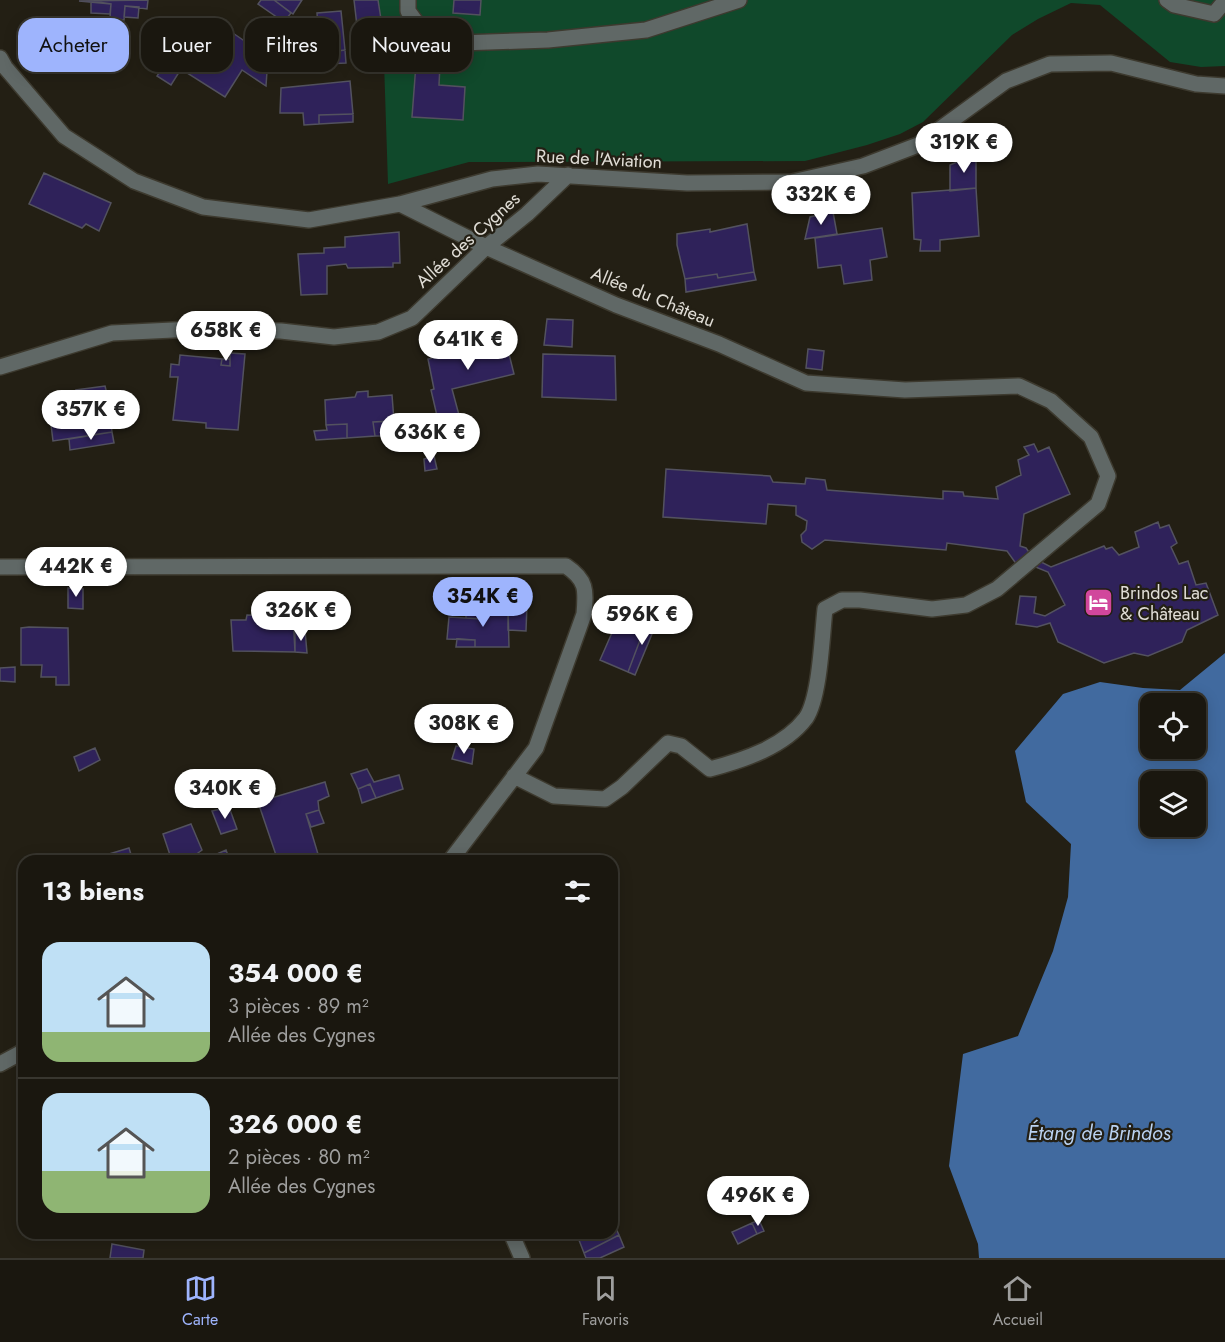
<!DOCTYPE html>
<html lang="fr">
<meta charset="utf-8">
<style>
:root{--surface:#1a170f;--page:#232018;--text:#f1f3f6;--muted:#9f9f9e;--line:#38362f;--accent:#9eb4fd}
body{margin:0;font-family:Jost,sans-serif;background:var(--page);color:var(--text);height:100vh;display:flex;flex-direction:column;font-size:22px;white-space:nowrap}
*{box-sizing:border-box;margin:0}
p{font-size:20px;color:var(--muted)}
.icon{flex:none;width:33px;height:33px;fill:none;stroke:currentColor;stroke-width:2;stroke-linecap:round;stroke-linejoin:round}
.map{position:relative;flex:1;overflow:hidden}
.side{position:absolute;left:18px;top:855px;width:600px;height:384px;display:flex;flex-direction:column;background:var(--surface);border-radius:18px;box-shadow:0 3px 15px #0003,0 0 0 2px var(--line)}
.side>*{flex:none}
.hud{position:absolute;left:18px;top:18px;width:600px;height:54px;display:flex;gap:12px}
.tools{position:absolute;left:1140px;top:693px;display:grid;gap:12px}
.tools a{display:grid;place-items:center;width:66px;height:66px;border-radius:12px;background:var(--surface);box-shadow:0 3px 15px #0003,0 0 0 2px var(--line);font-size:30px}
.price{position:absolute;translate:-50% -51px;padding:0 14px;border-radius:21px;background:#fff;color:#222;font-size:20px;line-height:39px;filter:drop-shadow(0 2px 3px #0008)}
.price::after{content:'';position:absolute;left:50%;top:36px;width:18px;height:14px;margin-left:-9px;background:inherit;clip-path:polygon(0 0,100% 0,50% 100%)}
.price.on{background:var(--accent);color:#111}
ul{padding:0;list-style:none}
li{display:flex;align-items:center;gap:18px;height:150px;padding:0 24px}
li+li{border-top:2px solid var(--line)}
li span{display:grid;place-items:center;flex:none;width:168px;height:120px;border-radius:18px;color:#555}
li>.icon{margin-inline-start:auto}
span .icon{width:72px;height:72px;fill:#fffc;stroke-width:1}
li b{font-size:26px}
h2{display:flex;justify-content:space-between;align-items:center;height:72px;padding:0 24px;font-size:26px}
.pill{padding:0 21px;border-radius:18px;background:var(--surface);box-shadow:0 3px 15px #0003,0 0 0 2px var(--line);font-size:21px;line-height:54px}
.pill.on{background:var(--accent);color:#111}
.menu{display:flex;justify-content:space-around;align-items:center;height:84px;border-top:2px solid var(--line);background:var(--surface);font-size:16px;color:var(--muted)}
.menu a{display:grid;justify-items:center;gap:3px}
.menu .on{color:var(--accent)}
.map>svg:first-child{display:block}
.green{fill:#10492b}
.water{fill:#416a9f;fill-rule:evenodd}
.building{fill:#2f225a;stroke:#53525f;stroke-width:1.5}
.lines{fill:none;stroke-linecap:round;stroke-linejoin:round}
.minor-casing{stroke:#3d3a2f;stroke-width:18}
.minor{stroke:#606866;stroke-width:15}
.labels{text-anchor:middle;dominant-baseline:central;stroke-width:4.5;stroke-linejoin:round;paint-order:stroke}
.street-label{font-size:18px;fill:#e0ddd6;stroke:#231f14}
.poi-label{font-size:18px;fill:#e0ddd6;stroke:#231f14;text-anchor:start}
.water-label{font-size:20px;font-style:italic;fill:#bad2f1;stroke:#231f14}
</style>
<div class="map">
<svg width="1225" height="1258" viewBox="0 0 1225 1258">
<rect width="100%" height="100%" fill="#231f14"/>
<path class="green" d="M378 0H1225V66L1201 67 1170 62 1100 5 1071 3 1038 19 1012 35 923 122 900 134 867 145 805 161 469 162 388 184 383 32Z"/>
<path class="water" d="M1225 653V1258H979L978 1244 949 1166 963 1054 1018 1036 1053 951 1068 897 1071 844 1026 802 1015 751 1063 694 1100 682 1143 688 1180 690ZM1150 704H1196V748H1150ZM1150 782H1196V826H1150Z"/>
<path class="building" d="M148 0 147 9 125 6 124 20 110 18 111 4 79 1Z
M261 0H274L291 13 284 22 258 4Z
M274 0H302L293 14Z
M354 0H378L383 32 384 51 365 53 362 24 357 26Z
M454 0H481L480 15 453 13Z
M91 1 111 4 110 14 91 13Z
M125 6 139 7 138 18 124 17Z
M341 11 345 50 320 53 317 13Z
M227 29 268 57 266 86 242 70 225 97 181 69 171 85 157 76 180 42 193 51 201 37 216 47Z
M345 50 346 63 325 64V52Z
M416 64 440 65 439 85 465 87 463 120 412 117Z
M350 81 353 114 319 115V124L304 125 303 113H280L281 88Z
M353 114V122L319 124V115Z
M976 154V188L950 191V165Z
M44 173 111 203 99 231 86 224 82 228 29 204Z
M976 188 979 236 940 240V251H920L921 240 914 239 912 193Z
M833 212 837 234 805 239 810 217Z
M747 224 754 272 718 278 717 274 685 279 677 245V234L710 229V232Z
M882 228 887 257 870 260 872 280 844 284 841 265 818 268 815 238Z
M399 232 400 263H393V267L348 268 346 264 327 266V294L301 295 298 254 324 253V248L345 247V237Z
M754 272 756 280 686 292 685 279 717 274 718 278Z
M547 319 573 320 572 347 544 345Z
M509 327 512 341 506 342 514 374 452 389 459 415 438 420 431 390 434 389 428 359 494 345 492 330Z
M808 349 824 351 822 370 806 368Z
M230 353 245 354 238 430 206 428V423L173 420 178 377H170L171 364 179 365 180 355 222 359 221 365 230 366Z
M543 354 615 356 616 400 542 397Z
M222 359H230V366L221 365Z
M105 386 108 398 79 403 76 390Z
M368 391V397L392 395 394 421 373 422 375 436 347 438V424L326 425 325 400 355 397 357 392Z
M108 398 112 432 53 441 49 408Z
M389 421 390 436H375L373 422Z
M347 424V438L316 440 314 431 327 430 326 425Z
M112 432 114 443 70 450 69 439Z
M1034 444 1038 452 1049 447 1070 494 1024 514 1020 546 1026 548 1033 558 1051 567 1104 546 1106 549 1112 547 1119 555 1139 547 1135 532 1158 522 1160 528 1169 525 1177 543 1171 547 1179 564 1188 561 1196 585 1206 583 1218 615 1187 630 1182 642 1148 656 1134 653 1104 663 1058 642 1050 623 1037 627 1016 624 1020 596 1036 597 1034 613 1045 616 1065 605 1048 572 1026 563 1017 565 1007 551 947 543 946 550 825 540 812 549 802 542 801 535 806 530 807 521 796 515V506L768 504 766 524 663 517 666 469 770 476 773 482 805 484 806 478 825 480 827 490 943 499V491L963 492 964 496 998 499 996 487 1021 475 1018 460 1029 455 1024 447Z
M434 456 437 469 425 471 424 459Z
M68 588 83 589V609L68 608Z
M505 602 527 604 526 631 508 630V607L504 608Z
M508 607 509 647H475V640L447 639 449 617 481 619 482 608Z
M466 608H482L481 619 466 618Z
M622 610 648 619 628 672 600 660Z
M247 615 293 616 295 652 233 651 231 620H246Z
M648 619 657 622 635 675 628 672Z
M29 627 68 628 69 685H56V677H41L42 665H21V628Z
M295 630H305L307 653 295 652Z
M457 639 475 640V647H456Z
M15 667V682L0 681V668Z
M456 746 474 749 472 764 452 759Z
M95 748 100 760 79 771 74 757Z
M367 769 374 782 399 775 403 789 376 798 370 784 358 789 351 774Z
M325 782 329 796 318 801 319 810 306 814 318 854 296 861H278L258 802Z
M370 784 376 798 362 803 358 789Z
M229 807 237 829 221 834 212 811Z
M319 810 324 823 311 827 306 814Z
M191 824 202 850 198 853 201 861 226 850 230 861H172L163 834Z
M129 848 133 861H89V860Z
M612 1220 619 1235 584 1253 577 1235 579 1233H612Z
M759 1220 764 1231 757 1234 752 1223Z
M752 1223 757 1234 738 1244 732 1232Z
M619 1235 624 1247 600 1258H586L584 1253Z
M112 1244 144 1250 143 1258H110Z"/>
<g class="lines">
<defs>
<path id="minor" d="M408 0V11L432 44 548 40 646 30 739 0
M1167 0 1174 5 1214 14 1225 1
M0 58 5 67 64 136 134 181 203 207 309 220 400 204 492 179 538 174 687 183 792 182 863 166 918 145 1006 81 1050 64 1111 63 1196 84 1225 86
M400 204 486 247 616 305 719 344 806 383 905 390 1019 386 1051 401 1091 437 1108 476 1098 504 997 589 966 605 932 609 860 600H842L825 609C822 636 820 697 806 718 784 747 744 760 710 769L681 746 668 743 622 787 605 799 554 796 514 776
M0 367 112 333 193 329 281 331 334 337 378 332 412 318 486 247 527 214 568 175
M0 567 566 566C587 580 586 590 584 614L536 748 450 861
M0 1064 24 1051
M511 1233 522 1258"/>
</defs>
<use href="#minor" class="minor-casing"/>
<use href="#minor" class="minor"/>
</g>
<defs>
<symbol id="hotel-square" viewBox="-11 -11 22 22"><rect x="-9" y="-9" width="18" height="18" rx="4" fill="#d1479c" stroke="#231f14"/><path d="M-6-4.5h1.5V1H6V5H4.5V3h-9V5H-6ZM-4 0a1.8 1.8 0 1 1 3.6 0ZM.5 0V-2.5h3Q6-2.5 6 0Z" fill="#fff"/></symbol>
</defs>
<g fill-rule="evenodd">
<use href="#hotel-square" x="1082" y="586" width="33" height="33"/>
</g>
<g class="labels">
<g class="street-label">
<text transform="translate(599 159) rotate(3)">Rue de l'Aviation</text>
<text transform="translate(468 240) rotate(-42)">Allée des Cygnes</text>
<text transform="translate(653 297) rotate(22)">Allée du Château</text>
</g>
<g class="poi-label">
<text x="1120" y="593">Brindos Lac<tspan x="1120" dy="21">&amp; Château</tspan></text>
</g>
<g class="water-label">
<text x="1099" y="1133">Étang de Brindos</text>
</g>
</g>
</svg>
<div class="tools">
<a><svg class="icon" aria-label="locate" viewBox="0 0 24 24"><circle cx="12" cy="12" r="6"/><path d="M12 2v4M12 18v4M2 12h4M18 12h4"/></svg></a>
<a><svg class="icon" aria-label="layers" viewBox="0 0 24 24"><path d="M12 4l9 5-9 5-9-5zM3 14l9 5 9-5"/></svg></a>
</div>
<b class="price" style="left:964px;top:174px">319K €</b>
<b class="price" style="left:821px;top:226px">332K €</b>
<b class="price" style="left:226px;top:362px">658K €</b>
<b class="price" style="left:468px;top:371px">641K €</b>
<b class="price" style="left:91px;top:441px">357K €</b>
<b class="price" style="left:430px;top:464px">636K €</b>
<b class="price" style="left:76px;top:598px">442K €</b>
<b class="price on" style="left:483px;top:628px">354K €</b>
<b class="price" style="left:301px;top:642px">326K €</b>
<b class="price" style="left:642px;top:646px">596K €</b>
<b class="price" style="left:464px;top:755px">308K €</b>
<b class="price" style="left:225px;top:820px">340K €</b>
<b class="price" style="left:758px;top:1227px">496K €</b>
<div class="hud">
<a class="pill on">Acheter</a>
<a class="pill">Louer</a>
<a class="pill">Filtres</a>
<a class="pill">Nouveau</a>
</div>
<section class="side">
<h2>13 biens<svg class="icon" aria-label="filters" viewBox="0 0 24 24"><path d="M4 7h16M4 17h16"/><circle cx="9" cy="7" r="2"/><circle cx="15" cy="17" r="2"/></svg></h2>
<ul>
<li><span style="background:linear-gradient(#bfe0f5 75%,#8fb573 0)"><svg class="icon" aria-label="home" viewBox="0 0 24 24"><path d="M3 11l9-7 9 7M6 9v11h12V9"/></svg></span><div><b>354 000 €</b><p>3 pièces · 89 m²</p><p>Allée des Cygnes</p></div></li>
<li><span style="background:linear-gradient(#bfe0f5 65%,#8fb573 0)"><svg class="icon" aria-label="home" viewBox="0 0 24 24"><path d="M3 11l9-7 9 7M6 9v11h12V9"/></svg></span><div><b>326 000 €</b><p>2 pièces · 80 m²</p><p>Allée des Cygnes</p></div></li>
</ul>
</section>
</div>
<nav class="menu">
<a class="on"><svg class="icon" aria-label="map" viewBox="0 0 24 24"><path d="M3 6l6-2 6 2 6-2v14l-6 2-6-2-6 2zM9 4v14M15 6v14"/></svg>Carte</a>
<a><svg class="icon" aria-label="saved" viewBox="0 0 24 24"><path d="M7 4h10v16l-5-4-5 4z"/></svg>Favoris</a>
<a><svg class="icon" aria-label="home" viewBox="0 0 24 24"><path d="M3 11l9-7 9 7M6 9v11h12V9"/></svg>Accueil</a>
</nav>
